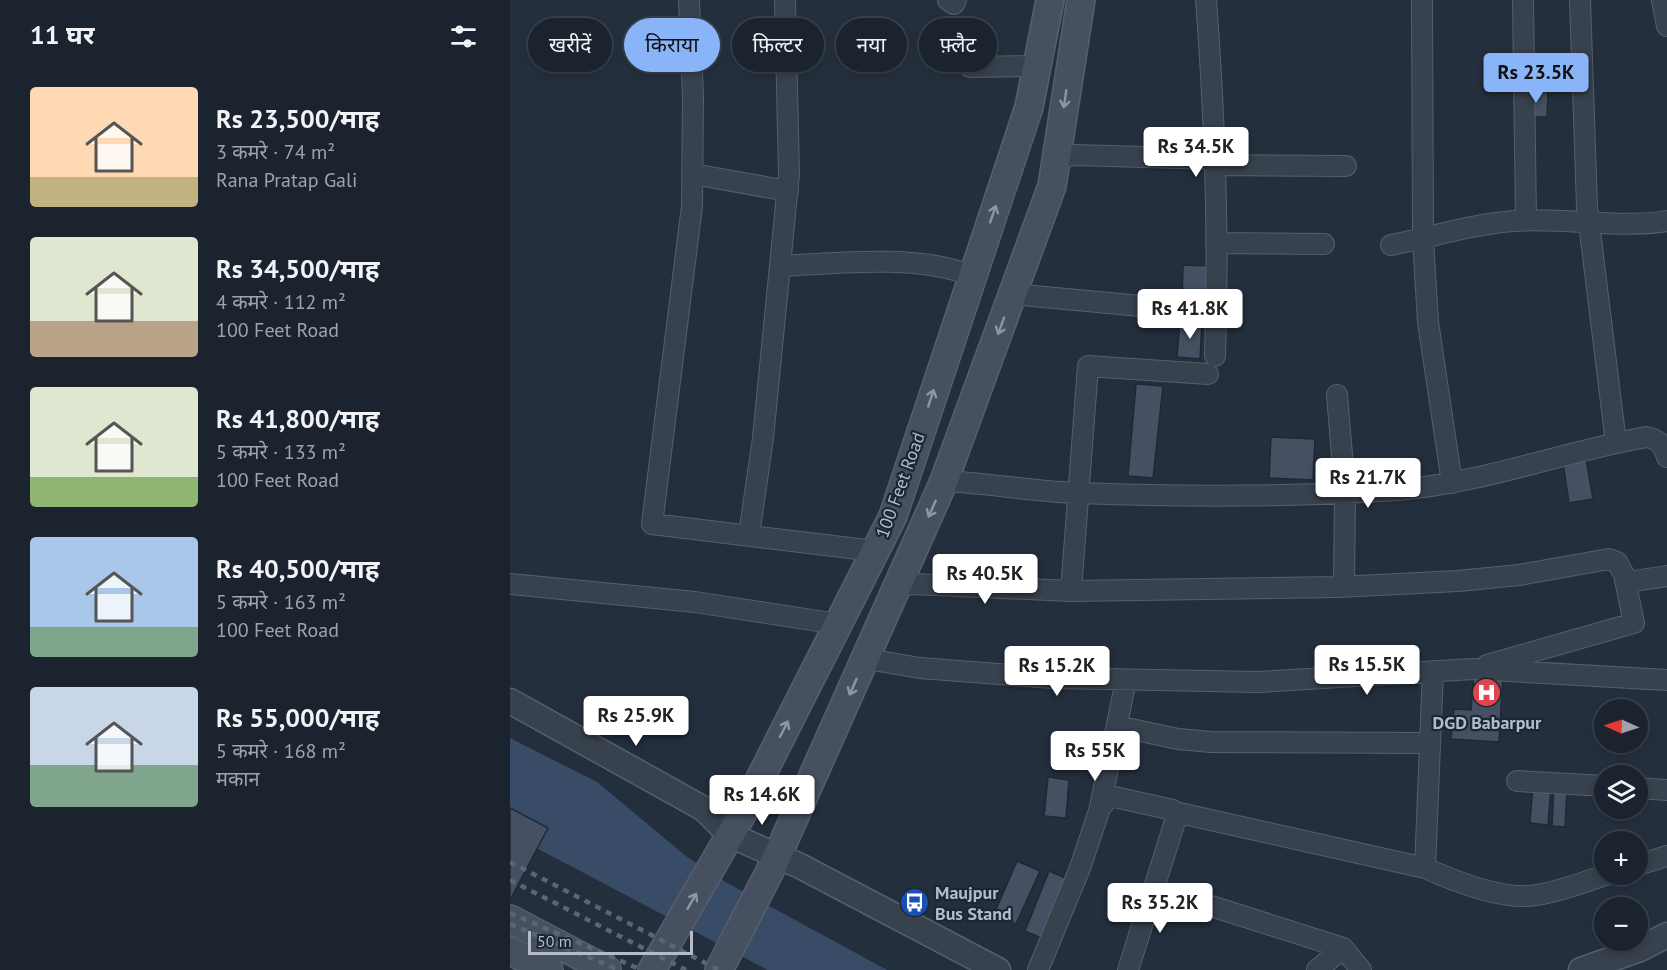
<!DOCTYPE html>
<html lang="hi">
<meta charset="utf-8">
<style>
:root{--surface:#1b232e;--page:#242b36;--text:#f1f3f6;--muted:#a0a4aa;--line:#39404a;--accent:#8ab4f8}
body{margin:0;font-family:"PT Sans","Noto Sans Devanagari",sans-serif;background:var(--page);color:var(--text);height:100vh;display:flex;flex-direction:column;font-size:22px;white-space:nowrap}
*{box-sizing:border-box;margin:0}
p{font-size:20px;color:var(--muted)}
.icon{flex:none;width:33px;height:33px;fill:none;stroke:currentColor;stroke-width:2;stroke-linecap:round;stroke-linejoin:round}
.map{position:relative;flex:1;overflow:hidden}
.drawer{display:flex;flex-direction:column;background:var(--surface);width:510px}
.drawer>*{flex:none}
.guide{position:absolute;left:18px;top:18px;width:570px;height:54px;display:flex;gap:12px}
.needle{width:39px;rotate:273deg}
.tools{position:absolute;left:1084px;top:699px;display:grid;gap:12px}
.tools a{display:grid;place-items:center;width:54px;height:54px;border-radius:50%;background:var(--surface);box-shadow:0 3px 9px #0003,0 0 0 2px var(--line);font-size:30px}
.scale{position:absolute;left:18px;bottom:15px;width:165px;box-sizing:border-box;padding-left:6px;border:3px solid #b4bcc9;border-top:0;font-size:16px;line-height:21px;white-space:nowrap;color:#b4bcc9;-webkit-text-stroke:4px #1d2633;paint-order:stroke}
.price{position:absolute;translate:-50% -51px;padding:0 14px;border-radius:6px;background:#fff;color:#222;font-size:20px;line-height:39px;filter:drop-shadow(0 2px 3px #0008)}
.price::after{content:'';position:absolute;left:50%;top:36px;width:18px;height:14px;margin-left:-9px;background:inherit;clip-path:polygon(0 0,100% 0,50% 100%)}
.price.active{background:var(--accent);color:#111}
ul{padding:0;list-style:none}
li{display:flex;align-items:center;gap:18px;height:150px;padding:0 30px}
li span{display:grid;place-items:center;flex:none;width:168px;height:120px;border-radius:6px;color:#555}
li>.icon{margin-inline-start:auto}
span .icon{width:72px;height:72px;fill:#fffc;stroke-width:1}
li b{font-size:26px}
h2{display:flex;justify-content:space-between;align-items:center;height:72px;padding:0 30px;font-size:26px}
.tag{padding:0 21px;border-radius:27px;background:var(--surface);box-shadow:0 3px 9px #0003,0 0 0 2px var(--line);font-size:21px;line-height:54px}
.tag.active{background:var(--accent);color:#111}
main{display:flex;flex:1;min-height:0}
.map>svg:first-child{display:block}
.water{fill:#394c67}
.building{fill:#455162;stroke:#1f2835;stroke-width:1.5}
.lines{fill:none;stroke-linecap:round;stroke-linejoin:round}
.minor-casing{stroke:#565f6c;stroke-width:22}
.tertiary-casing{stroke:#565f6c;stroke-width:27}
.secondary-casing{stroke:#565f6c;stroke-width:30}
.minor{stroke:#38414e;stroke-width:20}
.tertiary{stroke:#38414e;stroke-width:24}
.secondary{stroke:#465061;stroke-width:27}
.rail{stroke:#5a6575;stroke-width:4.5;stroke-dasharray:6 6;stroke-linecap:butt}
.oneway{stroke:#8e96a5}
.labels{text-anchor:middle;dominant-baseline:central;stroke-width:4.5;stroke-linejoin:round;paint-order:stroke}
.street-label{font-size:18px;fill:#b4bcc9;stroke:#1d2633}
.poi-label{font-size:18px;font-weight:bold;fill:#b4bcc9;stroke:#1d2633}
</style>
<main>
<section class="drawer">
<h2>11 घर<svg class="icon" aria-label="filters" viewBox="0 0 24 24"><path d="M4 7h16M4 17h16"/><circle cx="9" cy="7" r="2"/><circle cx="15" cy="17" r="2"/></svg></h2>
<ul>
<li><span style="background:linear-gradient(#ffd9b3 75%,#c2b280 0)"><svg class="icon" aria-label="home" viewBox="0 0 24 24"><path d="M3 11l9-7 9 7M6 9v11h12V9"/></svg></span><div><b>Rs 23,500/माह</b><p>3 कमरे · 74 m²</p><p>Rana Pratap Gali</p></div></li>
<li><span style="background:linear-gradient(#dfe7d0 70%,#b9a48a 0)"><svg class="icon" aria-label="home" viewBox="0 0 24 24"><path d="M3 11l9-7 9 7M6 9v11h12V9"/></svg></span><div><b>Rs 34,500/माह</b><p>4 कमरे · 112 m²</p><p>100 Feet Road</p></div></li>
<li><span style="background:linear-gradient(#dfe7d0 75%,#8fb573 0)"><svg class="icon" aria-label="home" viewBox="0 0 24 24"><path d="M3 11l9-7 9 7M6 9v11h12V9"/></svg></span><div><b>Rs 41,800/माह</b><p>5 कमरे · 133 m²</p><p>100 Feet Road</p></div></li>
<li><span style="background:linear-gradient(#a9c7e8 75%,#7fa58c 0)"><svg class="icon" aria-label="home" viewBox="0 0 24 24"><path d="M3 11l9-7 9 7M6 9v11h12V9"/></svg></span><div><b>Rs 40,500/माह</b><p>5 कमरे · 163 m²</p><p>100 Feet Road</p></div></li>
<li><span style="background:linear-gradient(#c9d6e8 65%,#7fa58c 0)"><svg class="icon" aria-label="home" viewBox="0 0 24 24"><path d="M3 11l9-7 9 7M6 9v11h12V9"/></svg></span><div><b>Rs 55,000/माह</b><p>5 कमरे · 168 m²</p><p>मकान</p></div></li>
</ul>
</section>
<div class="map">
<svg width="1157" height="970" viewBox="0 0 1157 970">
<rect width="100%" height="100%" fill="#242f3e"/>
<path class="water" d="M0 738 87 782 177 857 217 883 377 970H258L0 834Z"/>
<path class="building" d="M1014 90 1038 92 1037 117H1014Z
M673 265 704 266 703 304 672 303Z
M670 321 692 323 690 359 667 357Z
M626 384 653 386 643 478 618 476Z
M761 437 805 439 803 480 759 478Z
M1075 453 1083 499 1059 503 1052 456Z
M964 674 993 676 989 742 941 739 944 709 961 710Z
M538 777 559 780 556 818 534 816Z
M1023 785 1041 787 1038 825 1020 823Z
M1044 787 1057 788 1055 827 1042 826Z
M0 808 38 828 0 900Z
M507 861 530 871 506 924 484 914Z
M539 871 562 881 538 941 515 931Z"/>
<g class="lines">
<defs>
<path id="minor" d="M179 0 183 97 182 206 142 524 365 551
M438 0 444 4 446 0
M696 0C705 118 709 237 705 356
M912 0 913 239 918 322 942 483
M1013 0 1016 220
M1070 0 1077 207 1106 443
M1152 0 1157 26
M460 67 527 66
M546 159 564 155 704 159
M704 165 836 166
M183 174 278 191
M706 243 814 244
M881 245C922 237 963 224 1004 221 1055 217 1106 229 1157 221
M272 266C324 263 413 254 461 276
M502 294 706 313
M827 395 835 491 834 586
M434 481C479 483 524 492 570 493 675 497 783 497 888 490 972 483 1053 452 1136 437 1149 439 1153 445 1157 457
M239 535 253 438 279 174 275 0
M0 584 185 602 328 624
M387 587 403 584 561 591 828 587 948 581 1009 575 1099 559 1107 562 1118 582 1157 576
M561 591 578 366 698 374
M357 654 369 661 410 668 542 678 748 682 963 669 1157 680
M977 665 1124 623 1115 580
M923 671 915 868C944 881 995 901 1027 895 1051 891 1075 882 1098 874
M607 726 668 739 701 742 919 743
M1007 781 1095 786
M1128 788 1157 790
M590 807 616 680
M665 812 915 868
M1128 865 1157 856
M701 906 833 948 851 970
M528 970 570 868 590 808 600 796 663 810 667 815 618 970
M807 970 833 948"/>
<path id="tertiary" d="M0 701 194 809 220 835 290 866 488 970
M1071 970 1130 949 1157 935"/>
<path id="secondary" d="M0 919 97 970
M0 951 39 970
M142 970 231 816 383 516 519 107 540 0
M209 970 265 861 434 481 542 186 571 0"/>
</defs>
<use href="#minor" class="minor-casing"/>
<use href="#tertiary" class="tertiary-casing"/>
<use href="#secondary" class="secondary-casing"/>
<use href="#minor" class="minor"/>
<use href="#tertiary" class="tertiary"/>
<use href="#secondary" class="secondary"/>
<path class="rail" d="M0 862 209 970
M0 880 176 970
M0 913 132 970
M0 924 109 970"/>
</g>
<defs><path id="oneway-shaft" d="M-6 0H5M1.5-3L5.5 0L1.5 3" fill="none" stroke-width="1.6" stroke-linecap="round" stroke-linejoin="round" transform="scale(1.5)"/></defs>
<g class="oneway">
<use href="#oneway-shaft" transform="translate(555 99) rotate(98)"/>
<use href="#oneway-shaft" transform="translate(483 214) rotate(-71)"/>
<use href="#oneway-shaft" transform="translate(491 326) rotate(110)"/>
<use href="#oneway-shaft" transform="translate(421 398) rotate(-72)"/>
<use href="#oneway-shaft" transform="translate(422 509) rotate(114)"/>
<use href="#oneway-shaft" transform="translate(343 687) rotate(114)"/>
<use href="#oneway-shaft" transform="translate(274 729) rotate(-63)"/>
<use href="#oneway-shaft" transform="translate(182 901) rotate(-60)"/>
</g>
<defs>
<symbol id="hospital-disc" viewBox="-11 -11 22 22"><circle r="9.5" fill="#e0444e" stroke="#1d2633"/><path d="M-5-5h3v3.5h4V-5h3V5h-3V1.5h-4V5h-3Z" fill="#fff"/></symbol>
<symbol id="bus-disc" viewBox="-11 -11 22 22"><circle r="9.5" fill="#1a4fb4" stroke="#1d2633"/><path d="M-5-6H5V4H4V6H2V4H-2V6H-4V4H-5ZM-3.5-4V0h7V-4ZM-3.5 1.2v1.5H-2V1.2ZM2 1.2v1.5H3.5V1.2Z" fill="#fff"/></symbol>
</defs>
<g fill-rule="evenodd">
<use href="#hospital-disc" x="960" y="676" width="33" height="33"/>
<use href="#bus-disc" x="388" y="886" width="33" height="33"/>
</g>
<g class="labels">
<g class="street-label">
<text transform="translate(390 485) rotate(-70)">100 Feet Road</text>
</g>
<g class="poi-label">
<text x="977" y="722">DGD Babarpur</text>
<text x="425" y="892" text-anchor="start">Maujpur<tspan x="425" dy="21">Bus Stand</tspan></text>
</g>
</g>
</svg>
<div class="tools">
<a><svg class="needle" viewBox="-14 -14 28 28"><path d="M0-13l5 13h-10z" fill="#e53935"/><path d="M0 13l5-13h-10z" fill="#a0a4aa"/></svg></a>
<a><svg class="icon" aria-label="layers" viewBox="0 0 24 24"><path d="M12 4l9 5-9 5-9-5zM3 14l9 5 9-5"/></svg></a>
<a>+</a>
<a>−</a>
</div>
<div class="scale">50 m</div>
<b class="price active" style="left:1026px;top:104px">Rs 23.5K</b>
<b class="price" style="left:686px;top:178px">Rs 34.5K</b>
<b class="price" style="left:680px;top:340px">Rs 41.8K</b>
<b class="price" style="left:858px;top:509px">Rs 21.7K</b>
<b class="price" style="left:475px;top:605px">Rs 40.5K</b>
<b class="price" style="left:857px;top:696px">Rs 15.5K</b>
<b class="price" style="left:547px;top:697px">Rs 15.2K</b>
<b class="price" style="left:126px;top:747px">Rs 25.9K</b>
<b class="price" style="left:585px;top:782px">Rs 55K</b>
<b class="price" style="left:252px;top:826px">Rs 14.6K</b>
<b class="price" style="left:650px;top:934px">Rs 35.2K</b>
<div class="guide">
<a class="tag">खरीदें</a>
<a class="tag active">किराया</a>
<a class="tag">फ़िल्टर</a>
<a class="tag">नया</a>
<a class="tag">फ़्लैट</a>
</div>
</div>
</main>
